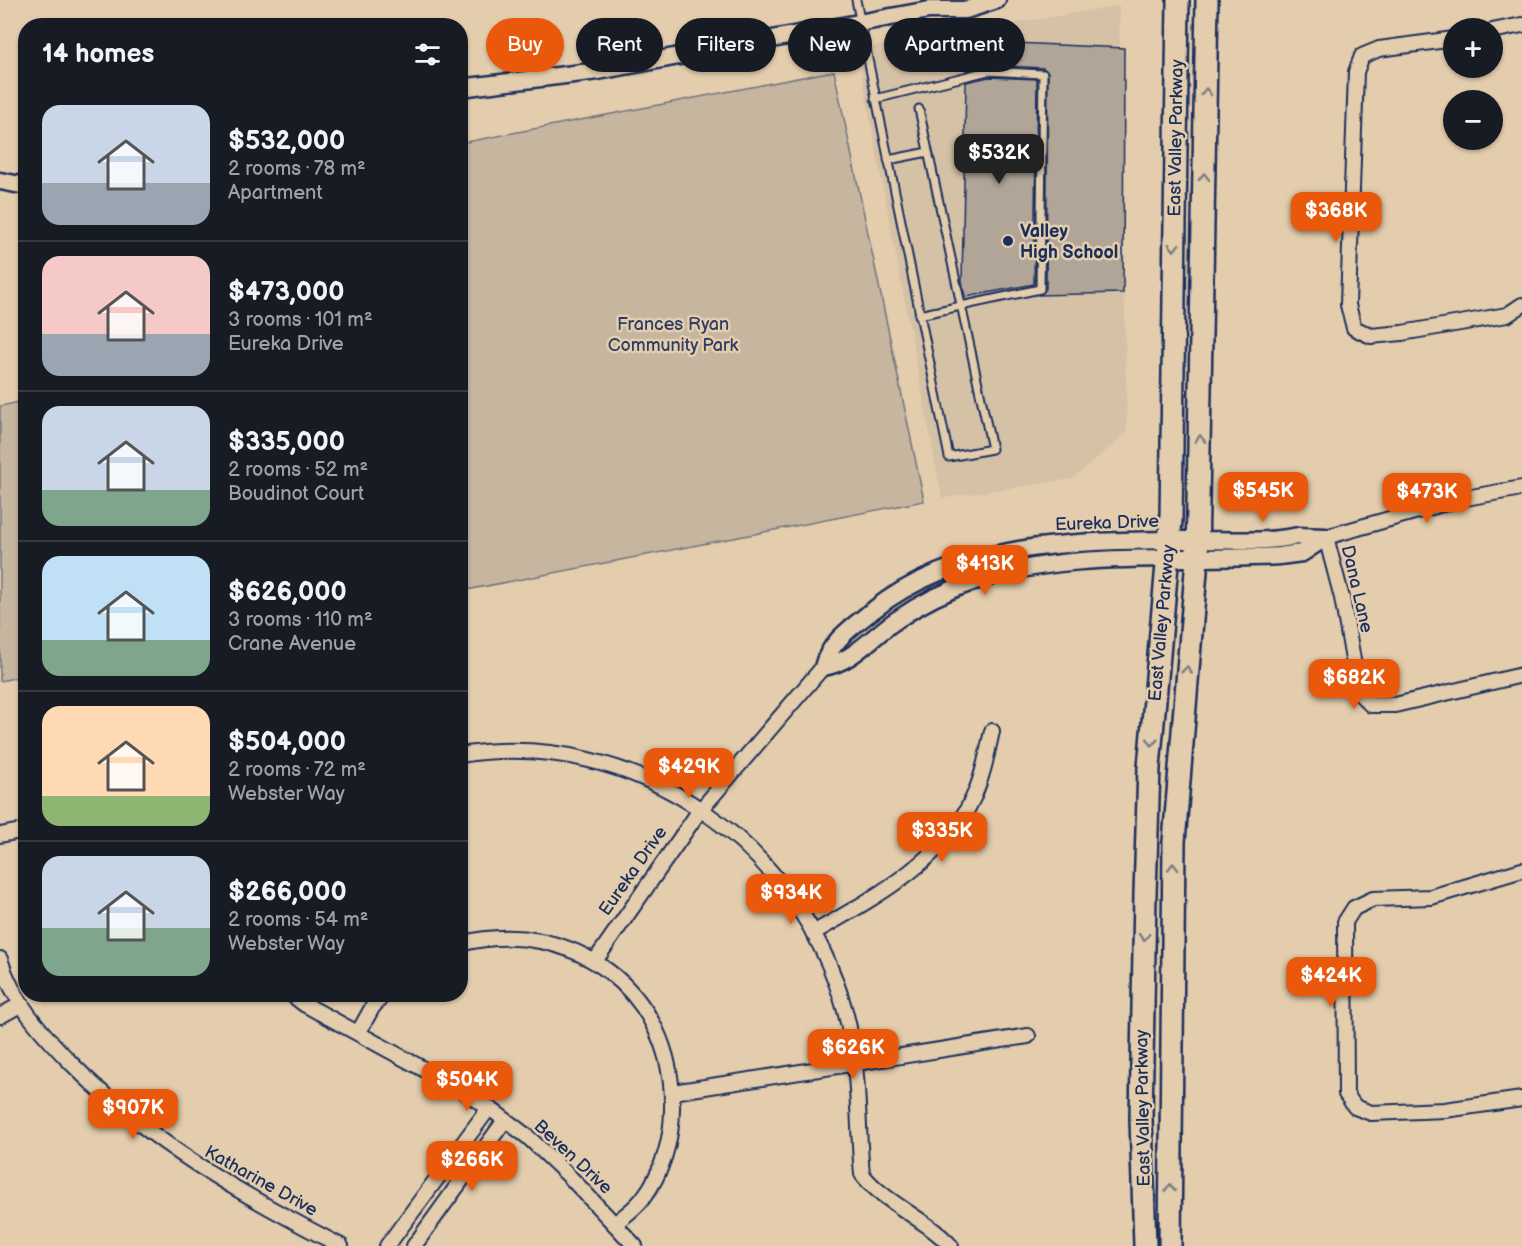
<!DOCTYPE html>
<meta charset="utf-8">
<style>
:root{--surface:#171b24;--page:#20242c;--text:#f1f3f6;--muted:#9ea1a6;--line:#363941;--accent:#ea580c}
body{margin:0;font-family:"Balsamiq Sans",sans-serif;background:var(--page);color:var(--text);height:100vh;display:flex;flex-direction:column;font-size:22px;white-space:nowrap}
*{box-sizing:border-box;margin:0}
p{font-size:20px;color:var(--muted)}
.icon{flex:none;width:33px;height:33px;fill:none;stroke:currentColor;stroke-width:2;stroke-linecap:round;stroke-linejoin:round}
.map{position:relative;flex:1;overflow:hidden}
.drawer{position:absolute;left:18px;top:18px;width:450px;height:984px;display:flex;flex-direction:column;background:var(--surface);border-radius:24px;box-shadow:0 2px 4px #0004}
.drawer>*{flex:none}
.top-card{position:absolute;left:486px;top:18px;width:570px;height:54px;display:flex;gap:12px}
.fabs{position:absolute;left:1443px;top:18px;display:grid;gap:12px}
.fabs a{display:grid;place-items:center;width:60px;height:60px;border-radius:50%;background:var(--surface);box-shadow:0 2px 4px #0004;font-size:30px}
.price{position:absolute;translate:-50% -51px;padding:0 14px;border-radius:12px;background:var(--accent);color:#fff;font-size:20px;line-height:39px;filter:drop-shadow(0 2px 3px #0008)}
.price::after{content:'';position:absolute;left:50%;top:36px;width:18px;height:14px;margin-left:-9px;background:inherit;clip-path:polygon(0 0,100% 0,50% 100%)}
.price.on{background:#222;color:#fff}
ul{padding:0;list-style:none}
li{display:flex;align-items:center;gap:18px;height:150px;padding:0 24px}
li+li{border-top:2px solid var(--line)}
li span{display:grid;place-items:center;flex:none;width:168px;height:120px;border-radius:18px;color:#555}
li>.icon{margin-inline-start:auto}
span .icon{width:72px;height:72px;fill:#fffc;stroke-width:1}
li b{font-size:26px}
h2{display:flex;justify-content:space-between;align-items:center;height:72px;padding:0 24px;font-size:26px}
.chip{padding:0 21px;border-radius:27px;background:var(--surface);box-shadow:0 2px 4px #0004;font-size:21px;line-height:54px}
.chip.on{background:var(--accent);color:#fff}
.map>svg:first-child{display:block}
.built{fill:#d4c1a6}
.green{fill:#c6b6a0;stroke:#70727f;stroke-width:1.5}
.building{fill:#b1a598;stroke:#1b2f5e;stroke-width:1.5}
.lines{fill:none;stroke-linecap:round;stroke-linejoin:round}
.service-casing{stroke:#1b2f5e;stroke-width:11}
.minor-casing{stroke:#1b2f5e;stroke-width:18}
.tertiary-casing{stroke:#1b2f5e;stroke-width:21}
.primary-casing{stroke:#1b2f5e;stroke-width:26}
.service{stroke:#e3cdac;stroke-width:7}
.minor{stroke:#e3cdac;stroke-width:14}
.tertiary{stroke:#e3cdac;stroke-width:16}
.primary{stroke:#e3cdac;stroke-width:21}
.oneway{stroke:#7f7e85}
.poi-dot{fill:#1b2f5e;stroke:#e3cdac;stroke-width:2}
.labels{text-anchor:middle;dominant-baseline:central;stroke-width:5;stroke-linejoin:round;paint-order:stroke}
.street-label{font-size:18px;fill:#1b2f5e;stroke:#e3cdac}
.poi-label{font-size:18px;font-weight:bold;fill:#1b2f5e;stroke:#e3cdac;text-anchor:start}
.park-label{font-size:18px;fill:#2c3c65;stroke:#e3cdac}
</style>
<div class="map">
<svg width="1522" height="1246" viewBox="0 0 1522 1246">
<rect width="100%" height="100%" fill="#e3cdac"/>
<filter id="ink" filterUnits="userSpaceOnUse"><feTurbulence type="fractalNoise" baseFrequency=".0167" numOctaves="2"/><feDisplacementMap in="SourceGraphic" scale="12" xChannelSelector="R" yChannelSelector="G"/><feConvolveMatrix kernelMatrix="1 2 1 2 8 2 1 2 1" color-interpolation-filters="sRGB"/></filter>
<g filter="url(#ink)">
<path class="built" d="M1119 6 1127 433 1072 479 942 498 857 49Z"/>
<path class="green" d="M834 71 924 501 461 591V143Z
M25 401V676L0 681V406Z"/>
<path class="building" d="M967 41 1124 48 1123 293 1039 295 1046 289 1048 72 1043 68 988 65 966 71Z
M989 77 1037 79 1034 284 965 297 962 281 966 82Z"/>
<g class="lines">
<defs>
<path id="service" d="M856 0 949 457 992 449 919 109
M875 99 988 71 1043 74 1040 289 919 315
M888 160 928 152"/>
<path id="minor" d="M1492 31 1522 25
M1454 39 1379 49 1362 56 1356 72 1348 305 1354 328 1371 336 1402 333 1507 315 1522 305
M1522 488 1460 499 1326 537 1342 598 1359 693 1371 705H1395L1522 675
M460 755C635 727 800 844 845 1011 860 1065 857 1120 862 1174 884 1203 925 1218 951 1246
M0 835 26 830
M1522 870 1431 897 1373 899 1354 908 1345 922 1346 1094 1355 1107 1371 1113 1445 1110 1522 1099
M813 933C870 900 944 861 973 798 983 776 987 754 992 731
M460 944C572 915 675 992 672 1109 672 1139 662 1174 643 1198 636 1208 625 1215 616 1223
M0 959C13 1002 41 1032 71 1063 151 1144 241 1194 341 1246
M595 961 698 813 823 667
M291 994 304 1004 462 1090 492 1110 528 1137 569 1176 635 1246
M0 1016 20 1005
M358 1033 372 1008 384 994
M673 1092 1028 1036
M387 1246 489 1108
M414 1246 505 1120"/>
<path id="tertiary" d="M460 88 598 71 929 10H966L997 0
M0 181 26 186
M1298 536 1326 537 1302 553 1279 556C1178 562 1072 549 975 581 948 590 921 603 898 619 873 635 852 663 823 667 830 641 852 627 872 611 963 539 1084 541 1194 540 1229 540 1264 543 1298 536Z"/>
<path id="primary" d="M1145 1246 1141 1119 1145 894 1149 767 1171 520 1178 0
M1170 1246 1174 842 1197 559 1207 0"/>
</defs>
<use href="#service" class="service-casing"/>
<use href="#minor" class="minor-casing"/>
<use href="#tertiary" class="tertiary-casing"/>
<use href="#primary" class="primary-casing"/>
<use href="#service" class="service"/>
<use href="#minor" class="minor"/>
<use href="#tertiary" class="tertiary"/>
<use href="#primary" class="primary"/>
</g>
<defs><path id="oneway-chevron" d="M-2-3.5L2.5 0L-2 3.5" fill="none" stroke-width="1.6" stroke-linecap="round" stroke-linejoin="round" transform="scale(1.5)"/></defs>
<g class="oneway">
<use href="#oneway-chevron" transform="translate(1206 92) rotate(-89)"/>
<use href="#oneway-chevron" transform="translate(1204 177) rotate(-89)"/>
<use href="#oneway-chevron" transform="translate(1174 247) rotate(91)"/>
<use href="#oneway-chevron" transform="translate(1200 439) rotate(-89)"/>
<use href="#oneway-chevron" transform="translate(1187 670) rotate(-84)"/>
<use href="#oneway-chevron" transform="translate(1152 742) rotate(96)"/>
<use href="#oneway-chevron" transform="translate(1173 867) rotate(-89)"/>
<use href="#oneway-chevron" transform="translate(1144 937) rotate(91)"/>
<use href="#oneway-chevron" transform="translate(1170 1188) rotate(-89)"/>
</g>
</g>
<circle class="poi-dot" cx="1008" cy="241" r="6"/>
<g class="labels">
<g class="street-label">
<text transform="translate(1176 138) rotate(-89)">East Valley Parkway</text>
<text transform="translate(1107 523) rotate(-2)">Eureka Drive</text>
<text transform="translate(1357 589) rotate(77)">Dana Lane</text>
<text transform="translate(1162 623) rotate(-85)">East Valley Parkway</text>
<text transform="translate(633 871) rotate(-55)">Eureka Drive</text>
<text transform="translate(1143 1108) rotate(-91)">East Valley Parkway</text>
<text transform="translate(573 1157) rotate(43)">Beven Drive</text>
<text transform="translate(261 1181) rotate(29)">Katharine Drive</text>
</g>
<g class="poi-label">
<text x="1020" y="231">Valley<tspan x="1020" dy="21">High School</tspan></text>
</g>
<g class="park-label">
<text x="673" y="324">Frances Ryan<tspan x="673" dy="21">Community Park</tspan></text>
</g>
</g>
</svg>
<div class="fabs">
<a>+</a>
<a>−</a>
</div>
<b class="price on" style="left:999px;top:185px">$532K</b>
<b class="price" style="left:1336px;top:243px">$368K</b>
<b class="price" style="left:1263px;top:523px">$545K</b>
<b class="price" style="left:1427px;top:524px">$473K</b>
<b class="price" style="left:985px;top:596px">$413K</b>
<b class="price" style="left:1354px;top:710px">$682K</b>
<b class="price" style="left:689px;top:799px">$429K</b>
<b class="price" style="left:942px;top:863px">$335K</b>
<b class="price" style="left:791px;top:925px">$934K</b>
<b class="price" style="left:1331px;top:1008px">$424K</b>
<b class="price" style="left:853px;top:1080px">$626K</b>
<b class="price" style="left:467px;top:1112px">$504K</b>
<b class="price" style="left:133px;top:1140px">$907K</b>
<b class="price" style="left:472px;top:1192px">$266K</b>
<div class="top-card">
<a class="chip on">Buy</a>
<a class="chip">Rent</a>
<a class="chip">Filters</a>
<a class="chip">New</a>
<a class="chip">Apartment</a>
</div>
<section class="drawer">
<h2>14 homes<svg class="icon" aria-label="filters" viewBox="0 0 24 24"><path d="M4 7h16M4 17h16"/><circle cx="9" cy="7" r="2"/><circle cx="15" cy="17" r="2"/></svg></h2>
<ul>
<li><span style="background:linear-gradient(#c9d6e8 65%,#9aa5b1 0)"><svg class="icon" aria-label="home" viewBox="0 0 24 24"><path d="M3 11l9-7 9 7M6 9v11h12V9"/></svg></span><div><b>$532,000</b><p>2 rooms · 78 m²</p><p>Apartment</p></div></li>
<li><span style="background:linear-gradient(#f6c9c9 65%,#9aa5b1 0)"><svg class="icon" aria-label="home" viewBox="0 0 24 24"><path d="M3 11l9-7 9 7M6 9v11h12V9"/></svg></span><div><b>$473,000</b><p>3 rooms · 101 m²</p><p>Eureka Drive</p></div></li>
<li><span style="background:linear-gradient(#c9d6e8 70%,#7fa58c 0)"><svg class="icon" aria-label="home" viewBox="0 0 24 24"><path d="M3 11l9-7 9 7M6 9v11h12V9"/></svg></span><div><b>$335,000</b><p>2 rooms · 52 m²</p><p>Boudinot Court</p></div></li>
<li><span style="background:linear-gradient(#bfe0f5 70%,#7fa58c 0)"><svg class="icon" aria-label="home" viewBox="0 0 24 24"><path d="M3 11l9-7 9 7M6 9v11h12V9"/></svg></span><div><b>$626,000</b><p>3 rooms · 110 m²</p><p>Crane Avenue</p></div></li>
<li><span style="background:linear-gradient(#ffd9b3 75%,#8fb573 0)"><svg class="icon" aria-label="home" viewBox="0 0 24 24"><path d="M3 11l9-7 9 7M6 9v11h12V9"/></svg></span><div><b>$504,000</b><p>2 rooms · 72 m²</p><p>Webster Way</p></div></li>
<li><span style="background:linear-gradient(#c9d6e8 60%,#7fa58c 0)"><svg class="icon" aria-label="home" viewBox="0 0 24 24"><path d="M3 11l9-7 9 7M6 9v11h12V9"/></svg></span><div><b>$266,000</b><p>2 rooms · 54 m²</p><p>Webster Way</p></div></li>
</ul>
</section>
</div>
